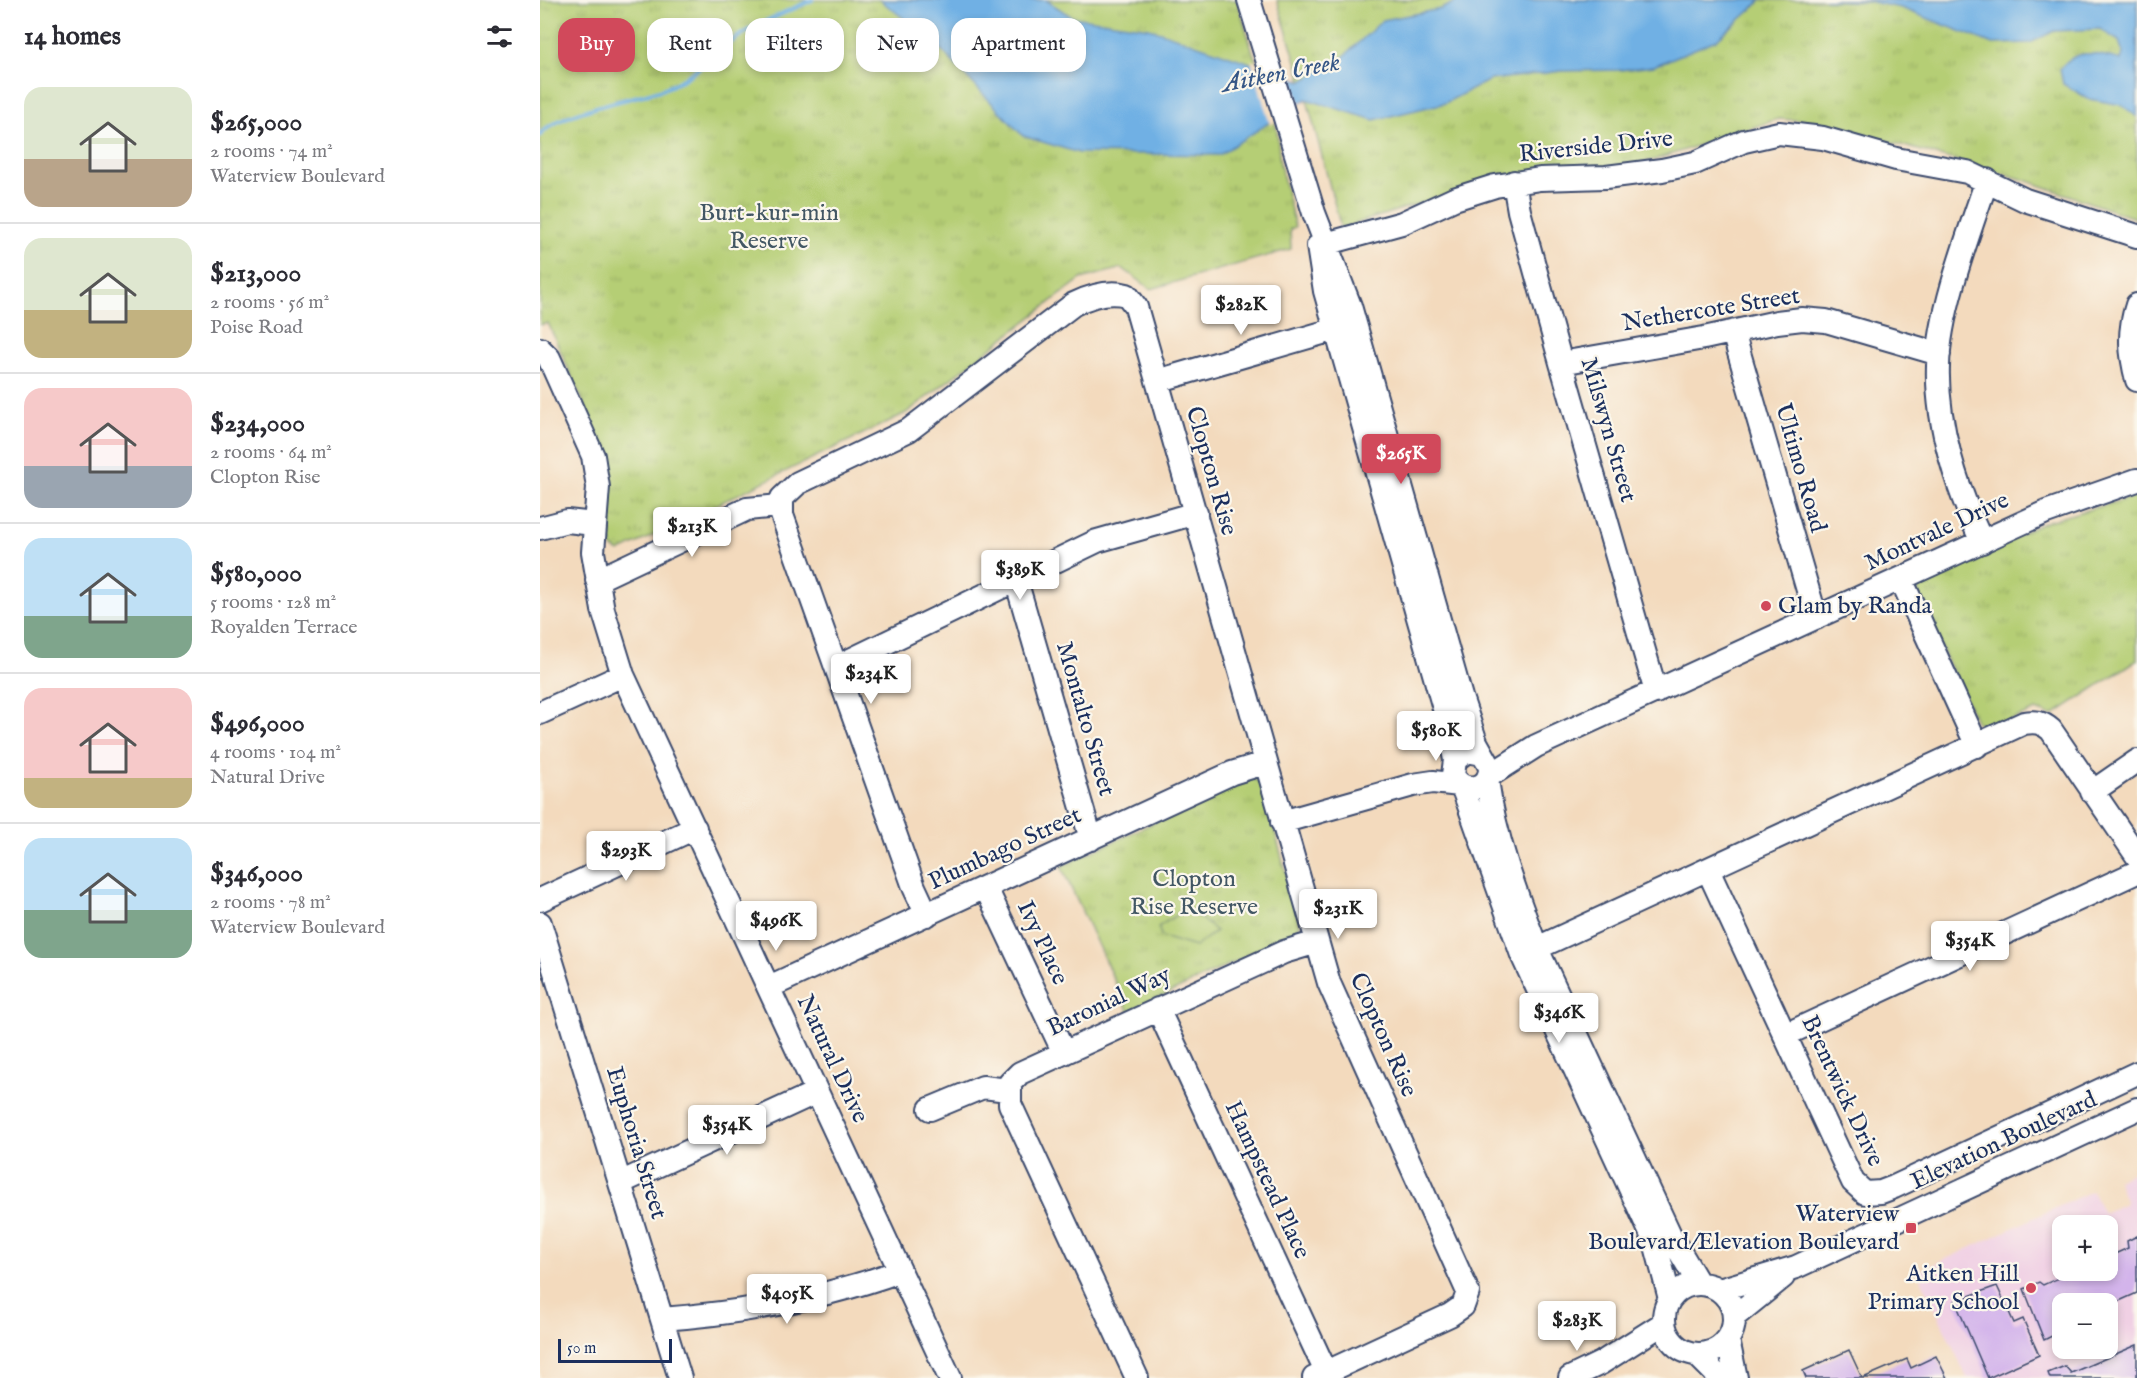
<!DOCTYPE html>
<meta charset="utf-8">
<style>
:root{--surface:#fff;--page:#f2f2f3;--text:#2b2b33;--muted:#7c7c81;--line:#e1e1e2;--accent:#d1495b}
body{margin:0;font-family:"IM FELL English",serif;background:var(--page);color:var(--text);height:100vh;display:flex;flex-direction:column;font-size:22px;white-space:nowrap}
*{box-sizing:border-box;margin:0}
p{font-size:20px;color:var(--muted)}
.icon{flex:none;width:33px;height:33px;fill:none;stroke:currentColor;stroke-width:2;stroke-linecap:round;stroke-linejoin:round}
.map{position:relative;flex:1;overflow:hidden}
.panel{display:flex;flex-direction:column;background:var(--surface);width:540px}
.panel>*{flex:none}
.banner{position:absolute;left:18px;top:18px;width:570px;height:54px;display:flex;gap:12px}
.controls{position:absolute;left:1512px;top:1215px;display:grid;gap:12px}
.controls a{display:grid;place-items:center;width:66px;height:66px;border-radius:12px;background:var(--surface);box-shadow:0 3px 9px #0003;font-size:30px}
.scale{position:absolute;left:18px;bottom:15px;width:114px;box-sizing:border-box;padding-left:6px;border:3px solid #1b2f5e;border-top:0;font-size:16px;line-height:21px;white-space:nowrap;color:#1b2f5e;-webkit-text-stroke:4px #fbf7ec;paint-order:stroke}
.price{position:absolute;translate:-50% -51px;padding:0 14px;border-radius:6px;background:#fff;color:#222;font-size:20px;line-height:39px;filter:drop-shadow(0 2px 3px #0008)}
.price::after{content:'';position:absolute;left:50%;top:36px;width:18px;height:14px;margin-left:-9px;background:inherit;clip-path:polygon(0 0,100% 0,50% 100%)}
.price.active{background:var(--accent);color:#fff}
ul{padding:0;list-style:none}
li{display:flex;align-items:center;gap:18px;height:150px;padding:0 24px}
li+li{border-top:2px solid var(--line)}
li span{display:grid;place-items:center;flex:none;width:168px;height:120px;border-radius:18px;color:#555}
li>.icon{margin-inline-start:auto}
span .icon{width:72px;height:72px;fill:#fffc;stroke-width:1}
li b{font-size:26px}
h2{display:flex;justify-content:space-between;align-items:center;height:72px;padding:0 24px;font-size:26px}
.tag{padding:0 21px;border-radius:18px;background:var(--surface);box-shadow:0 3px 9px #0003;font-size:21px;line-height:54px}
.tag.active{background:var(--accent);color:#fff}
main{display:flex;flex:1;min-height:0}
.map>svg:first-child{display:block}
.built{fill:#f0d0e4;fill-rule:evenodd}
.grass{fill:url(#grass-tufts);stroke:#687e69;stroke-width:1.5}
.pitch{fill:#b5ce74;stroke:#687e69;stroke-width:1.5}
.water{fill:#70b0e4;stroke:#4670a1;stroke-width:1.5}
.pier{fill:#f3dabd}
.lines{fill:none;stroke-linecap:round;stroke-linejoin:round}
.stream{stroke:#70b0e4;stroke-width:4.5}
.building{fill:#d3b4eb}
.minor-casing{stroke:#3b496c;stroke-width:26}
.minor{stroke:#fff;stroke-width:22}
.poi-dot{fill:#d1495b;stroke:#fbf7ec;stroke-width:2}
.labels{text-anchor:middle;dominant-baseline:central;stroke-width:4.5;stroke-linejoin:round;paint-order:stroke}
.street-label{font-size:24px;fill:#1b2f5e;stroke:#fbf7ec}
.park-label{font-size:24px;fill:#425764;stroke:#fbf7ec}
.poi-label{font-size:24px;fill:#1b2f5e;stroke:#fbf7ec;text-anchor:end}
.water-label{font-size:26px;font-style:italic;fill:#355686;stroke:#fbf7ec}
</style>
<main>
<section class="panel">
<h2>14 homes<svg class="icon" aria-label="filters" viewBox="0 0 24 24"><path d="M4 7h16M4 17h16"/><circle cx="9" cy="7" r="2"/><circle cx="15" cy="17" r="2"/></svg></h2>
<ul>
<li><span style="background:linear-gradient(#dfe7d0 60%,#b9a48a 0)"><svg class="icon" aria-label="home" viewBox="0 0 24 24"><path d="M3 11l9-7 9 7M6 9v11h12V9"/></svg></span><div><b>$265,000</b><p>2 rooms · 74 m²</p><p>Waterview Boulevard</p></div></li>
<li><span style="background:linear-gradient(#dfe7d0 60%,#c2b280 0)"><svg class="icon" aria-label="home" viewBox="0 0 24 24"><path d="M3 11l9-7 9 7M6 9v11h12V9"/></svg></span><div><b>$213,000</b><p>2 rooms · 56 m²</p><p>Poise Road</p></div></li>
<li><span style="background:linear-gradient(#f6c9c9 65%,#9aa5b1 0)"><svg class="icon" aria-label="home" viewBox="0 0 24 24"><path d="M3 11l9-7 9 7M6 9v11h12V9"/></svg></span><div><b>$234,000</b><p>2 rooms · 64 m²</p><p>Clopton Rise</p></div></li>
<li><span style="background:linear-gradient(#bfe0f5 65%,#7fa58c 0)"><svg class="icon" aria-label="home" viewBox="0 0 24 24"><path d="M3 11l9-7 9 7M6 9v11h12V9"/></svg></span><div><b>$580,000</b><p>5 rooms · 128 m²</p><p>Royalden Terrace</p></div></li>
<li><span style="background:linear-gradient(#f6c9c9 75%,#c2b280 0)"><svg class="icon" aria-label="home" viewBox="0 0 24 24"><path d="M3 11l9-7 9 7M6 9v11h12V9"/></svg></span><div><b>$496,000</b><p>4 rooms · 104 m²</p><p>Natural Drive</p></div></li>
<li><span style="background:linear-gradient(#bfe0f5 60%,#7fa58c 0)"><svg class="icon" aria-label="home" viewBox="0 0 24 24"><path d="M3 11l9-7 9 7M6 9v11h12V9"/></svg></span><div><b>$346,000</b><p>2 rooms · 78 m²</p><p>Waterview Boulevard</p></div></li>
</ul>
</section>
<div class="map">
<svg width="1597" height="1378" viewBox="0 0 1597 1378">
<defs>
<pattern id="grass-tufts" width="24" height="20" patternUnits="userSpaceOnUse" patternTransform="scale(1.5)"><rect width="24" height="20" fill="#b5ce74"/><path d="M3 7l-1-3M5 7V3M7 7l1-3M15 17l-1-3M17 17v-4M19 17l1-3" fill="none" stroke="#9bb167"/></pattern>
</defs>
<rect width="100%" height="100%" fill="#fbf7ec"/>
<filter id="ink" filterUnits="userSpaceOnUse"><feTurbulence type="fractalNoise" baseFrequency=".0167" numOctaves="2"/><feDisplacementMap in="SourceGraphic" scale="12" xChannelSelector="R" yChannelSelector="G"/><feConvolveMatrix kernelMatrix="1 2 1 2 8 2 1 2 1" color-interpolation-filters="sRGB"/></filter>
<filter id="wash" filterUnits="userSpaceOnUse"><feTurbulence type="fractalNoise" baseFrequency=".008" numOctaves="4" result="noise"/><feDisplacementMap in="SourceGraphic" scale="24" xChannelSelector="R" yChannelSelector="G"/><feGaussianBlur stdDeviation="1.35" result="paint"/><feColorMatrix in="noise" values="0 0 0 0 0 0 0 0 0 0 0 0 0 0 0 0 0 1.4 0 .05"/><feComposite in="paint" operator="in"/></filter>
<g filter="url(#wash)">
<rect width="100%" height="100%" fill="#f3dabd"/>
<path class="built" d="M1597 1170V1378H1427L1378 1272 1552 1191 1563 1213 1586 1203 1577 1180ZM1522 1226H1568V1270H1522ZM1522 1304H1568V1348H1522Z"/>
<path class="grass" d="M0 0H697L737 130 740 164 755 227 750 229 751 249 611 289 582 268 541 279 366 413 79 552 71 547V483L67 456 8 323 0 325Z
M737 0H1597V219L1485 180 1276 121 1238 119 1114 160 881 203 801 228 762 81Z
M1597 496V660L1512 716 1496 710 1451 728 1437 723 1380 603 1377 587 1386 578 1508 521Z
M711 777 722 784 760 924 753 938 739 941 589 1012 521 866Z"/>
<path class="pitch" d="M644 910H650L676 931 655 947 622 937 618 927Z"/>
<path class="water" d="M340 0H506L532 17 609 28 762 81 801 59 843 20 901 9 919 0H1222L1176 40 1114 66 1080 70 1022 71 950 80 905 103 834 120 766 99 679 155 539 153 483 136 392 40Z
M1284 0H1597V117L1582 105 1549 99 1523 84 1520 69C1537 46 1558 54 1581 60L1583 53 1579 41 1560 29 1514 31 1490 43 1453 44 1361 8 1332 2Z"/>
<path class="pier" d="M711 60 750 74 760 106 730 125Z"/>
<g class="lines">
<path class="stream" d="M0 135C20 110 92 100 123 89 150 79 169 58 191 42 215 24 245 13 272 0"/>
</g>
<g id="blocks">
<path class="building" d="M1597 1236V1293L1568 1306V1304H1522V1331L1504 1340 1484 1289 1499 1282 1503 1285 1537 1270H1568V1257L1588 1248 1587 1241Z
M1457 1286 1474 1323 1483 1319 1499 1355 1448 1378 1415 1301Z
M1597 1345V1378H1510L1508 1373 1525 1366 1531 1373Z
M1309 1350 1322 1378H1266L1263 1371Z
M1396 1356 1407 1378H1323L1367 1359 1371 1368Z"/>
</g>
</g>
<g filter="url(#ink)">
<use href="#blocks" fill-opacity="0" stroke="#3b496c" stroke-width="1.5"/>
<g class="lines">
<defs>
<path id="minor" d="M709 0 774 213 810 306 921 697 936 742 950 767C951 790 923 795 913 775L915 760 927 751 942 754
M974 182 979 211 1021 363 1116 692
M778 246 862 223 914 199 955 186 1000 179 1066 177 1122 170 1155 163 1204 141 1239 133 1283 138 1356 159 1427 172 1485 200 1597 236
M778 246 785 291 907 719 915 760
M1597 305C1588 332 1590 353 1597 380
M1193 332 1276 618
M0 349 9 358 53 456 58 487 53 552 63 610 83 675 410 1378
M1021 363 1164 338 1237 322 1262 319 1286 321 1399 354
M617 381 810 325
M0 528 27 521 54 524
M1442 542C1417 489 1396 424 1398 366 1399 312 1429 233 1447 180
M1361 579 1437 746
M57 580 207 509 240 506
M476 580 551 839
M296 667 557 541 656 513
M0 713 83 675
M949 776 996 746 1506 512 1597 480
M947 780C955 838 976 894 997 949L1131 1237 1159 1284
M922 786 982 955 1115 1242 1130 1299
M1552 792 1597 761
M742 822 873 785 893 782 920 785
M1168 870 1313 1182 1325 1193 1341 1192 1354 1187 1597 1073
M446 888 524 1053
M0 900 155 828
M387 915 374 887 242 515V498L258 483 369 430 534 304C550 296 569 290 587 295L596 307 789 983 928 1292 923 1306 910 1315 774 1378
M0 923 140 1378
M982 955 1484 723C1495 721 1502 722 1511 730L1597 856
M229 987 692 773 724 763
M618 1009 786 1372
M1245 1035 1597 872
M390 1109 443 1087 468 1090
M80 1183 277 1092
M1124 1319a35 35 0 1 1 70 0a35 35 0 1 1-70 0Z
M1179 1290 1256 1267 1597 1109
M1195 1316 1243 1277
M122 1319C204 1313 282 1299 360 1271
M1188 1340 1196 1378
M1156 1354 1180 1378
M597 1378 470 1104V1083L480 1073 744 952 777 942
M1030 1378 1061 1363 1124 1323"/>
</defs>
<use href="#minor" class="minor-casing"/>
<use href="#minor" class="minor"/>
</g>
</g>
<g class="poi-dot">
<circle cx="1226" cy="606" r="6"/>
<rect x="1365" y="1222" width="12" height="12" rx="3"/>
<circle cx="1491" cy="1288" r="6"/>
</g>
<g class="labels">
<g class="street-label">
<text transform="translate(1056 147) rotate(-6)">Riverside Drive</text>
<text transform="translate(1171 310) rotate(-9)">Nethercote Street</text>
<text transform="translate(1068 430) rotate(74)">Milswyn Street</text>
<text transform="translate(1260 468) rotate(74)">Ultimo Road</text>
<text transform="translate(671 471) rotate(74)">Clopton Rise</text>
<text transform="translate(1397 532) rotate(-25)">Montvale Drive</text>
<text transform="translate(545 719) rotate(74)">Montalto Street</text>
<text transform="translate(465 849) rotate(-25)">Plumbago Street</text>
<text transform="translate(502 943) rotate(65)">Ivy Place</text>
<text transform="translate(569 1002) rotate(-25)">Baronial Way</text>
<text transform="translate(843 1035) rotate(66)">Clopton Rise</text>
<text transform="translate(292 1059) rotate(65)">Natural Drive</text>
<text transform="translate(1302 1091) rotate(65)">Brentwick Drive</text>
<text transform="translate(1464 1141) rotate(-25)">Elevation Boulevard</text>
<text transform="translate(96 1143) rotate(73)">Euphoria Street</text>
<text transform="translate(727 1180) rotate(65)">Hampstead Place</text>
</g>
<g class="park-label">
<text x="229" y="213">Burt-kur-min<tspan x="229" dy="28">Reserve</tspan></text>
<text x="654" y="879">Clopton<tspan x="654" dy="28">Rise Reserve</tspan></text>
</g>
<g class="poi-label">
<text x="1238" y="606" text-anchor="start">Glam by Randa</text>
<text x="1359" y="1214">Waterview<tspan x="1359" dy="28">Boulevard/Elevation Boulevard</tspan></text>
<text x="1479" y="1274">Aitken Hill<tspan x="1479" dy="28">Primary School</tspan></text>
</g>
<g class="water-label">
<text transform="translate(741 73) rotate(-11)">Aitken Creek</text>
</g>
</g>
</svg>
<div class="controls">
<a>+</a>
<a>−</a>
</div>
<div class="scale">50 m</div>
<b class="price" style="left:701px;top:336px">$282K</b>
<b class="price active" style="left:861px;top:485px">$265K</b>
<b class="price" style="left:152px;top:558px">$213K</b>
<b class="price" style="left:480px;top:601px">$389K</b>
<b class="price" style="left:331px;top:705px">$234K</b>
<b class="price" style="left:896px;top:762px">$580K</b>
<b class="price" style="left:86px;top:882px">$293K</b>
<b class="price" style="left:798px;top:940px">$231K</b>
<b class="price" style="left:236px;top:952px">$496K</b>
<b class="price" style="left:1430px;top:972px">$354K</b>
<b class="price" style="left:1019px;top:1044px">$346K</b>
<b class="price" style="left:187px;top:1156px">$354K</b>
<b class="price" style="left:247px;top:1325px">$405K</b>
<b class="price" style="left:1037px;top:1352px">$283K</b>
<div class="banner">
<a class="tag active">Buy</a>
<a class="tag">Rent</a>
<a class="tag">Filters</a>
<a class="tag">New</a>
<a class="tag">Apartment</a>
</div>
</div>
</main>
